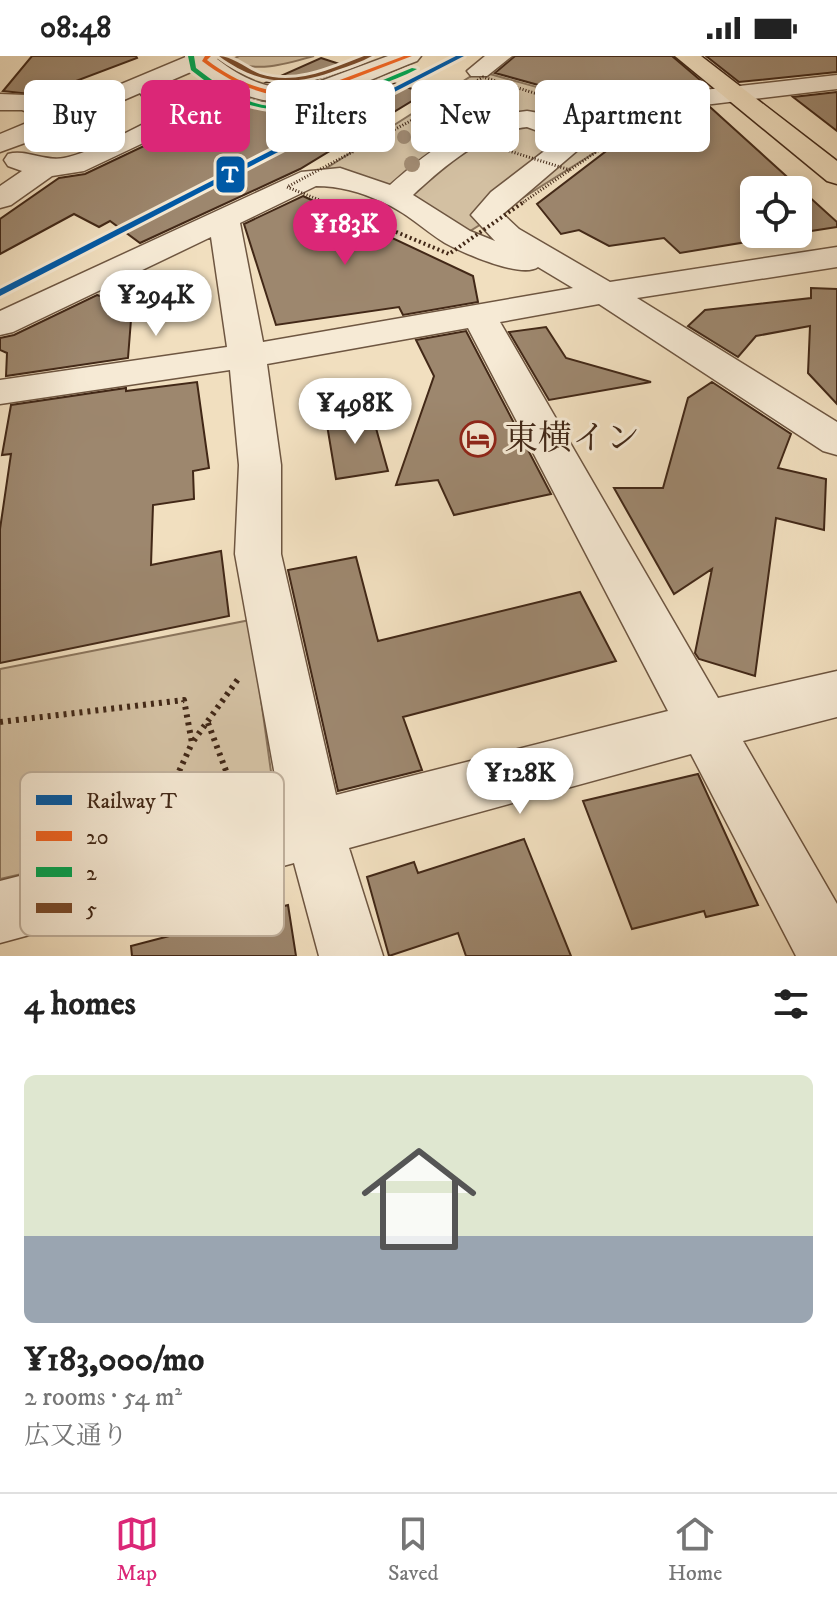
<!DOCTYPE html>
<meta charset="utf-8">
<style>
:root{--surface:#fff;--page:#f2f2f2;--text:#222;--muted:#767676;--line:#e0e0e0;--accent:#db2777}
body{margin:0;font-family:"IM FELL DW Pica","Noto Serif JP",serif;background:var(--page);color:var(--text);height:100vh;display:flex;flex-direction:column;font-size:30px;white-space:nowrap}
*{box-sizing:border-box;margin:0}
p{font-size:26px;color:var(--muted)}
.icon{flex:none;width:44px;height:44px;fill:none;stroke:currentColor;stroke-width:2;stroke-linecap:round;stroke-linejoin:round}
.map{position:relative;height:900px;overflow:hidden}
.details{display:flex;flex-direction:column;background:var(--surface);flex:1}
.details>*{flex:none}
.hud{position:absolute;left:24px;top:24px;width:790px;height:72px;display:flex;gap:16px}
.fabs{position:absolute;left:740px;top:120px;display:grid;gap:16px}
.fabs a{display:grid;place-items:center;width:72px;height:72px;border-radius:12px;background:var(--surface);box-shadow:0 4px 12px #0003;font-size:40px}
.price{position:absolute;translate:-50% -68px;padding:0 18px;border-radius:28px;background:#fff;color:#222;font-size:26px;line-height:52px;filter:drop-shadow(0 2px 4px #0008)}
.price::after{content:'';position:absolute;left:50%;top:48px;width:24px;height:18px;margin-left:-12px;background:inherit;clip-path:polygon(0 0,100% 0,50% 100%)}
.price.on{background:var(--accent);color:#fff}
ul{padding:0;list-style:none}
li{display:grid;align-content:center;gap:16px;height:424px;padding:0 24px}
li+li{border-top:2px solid var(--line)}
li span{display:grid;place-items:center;height:248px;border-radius:12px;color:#555}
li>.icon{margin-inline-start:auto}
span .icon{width:144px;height:144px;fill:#fffc;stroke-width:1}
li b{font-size:34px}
h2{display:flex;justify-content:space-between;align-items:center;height:96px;padding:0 24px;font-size:34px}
.tag{padding:0 28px;border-radius:12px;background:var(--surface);box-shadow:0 4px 12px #0003;font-size:28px;line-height:72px}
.tag.on{background:var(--accent);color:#fff}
.status{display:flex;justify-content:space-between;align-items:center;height:56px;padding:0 40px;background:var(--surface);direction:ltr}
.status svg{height:22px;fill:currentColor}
.menu{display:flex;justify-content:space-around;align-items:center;height:112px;border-top:2px solid var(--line);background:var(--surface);font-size:22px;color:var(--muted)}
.menu a{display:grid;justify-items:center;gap:4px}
.menu .on{color:var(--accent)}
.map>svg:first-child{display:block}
.green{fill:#d3c0a2;stroke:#8a745c;stroke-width:2}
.building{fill:#9d876e;stroke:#422817;stroke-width:2}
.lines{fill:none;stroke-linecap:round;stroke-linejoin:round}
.minor-casing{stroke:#6e5641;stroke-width:3}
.highway-casing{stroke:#422817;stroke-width:3}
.path-far1{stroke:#422817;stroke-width:3;stroke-dasharray:1 2;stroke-linecap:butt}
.path{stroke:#422817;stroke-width:6;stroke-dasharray:3 5;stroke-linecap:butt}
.minor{fill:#f6ead5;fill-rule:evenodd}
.highway{fill:#f1dfbf;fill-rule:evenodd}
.path-bridge-far1{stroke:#422817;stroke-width:3;stroke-dasharray:1 2;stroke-linecap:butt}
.path-bridge{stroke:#422817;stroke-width:4;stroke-dasharray:2 3;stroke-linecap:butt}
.bus-1-casing{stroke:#f6ead5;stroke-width:6}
.bus-2-casing{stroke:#f6ead5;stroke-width:6}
.bus-3-casing{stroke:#f6ead5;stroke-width:6}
.bus-1{fill:#f26522;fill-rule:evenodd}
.bus-2{fill:#00a651;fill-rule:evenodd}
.bus-3{fill:#7a4b2a;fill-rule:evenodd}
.rail-1-casing{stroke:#f6ead5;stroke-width:6}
.rail-1{fill:#0059a6;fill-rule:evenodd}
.tree{fill:#a18b72}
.labels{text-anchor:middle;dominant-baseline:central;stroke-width:6;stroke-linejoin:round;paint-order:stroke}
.poi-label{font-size:34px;fill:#422817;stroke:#f6ead5;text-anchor:start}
.key{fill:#f6ead5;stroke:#c0b09c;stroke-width:2}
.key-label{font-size:22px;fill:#422817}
.line-badge{stroke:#f6ead5;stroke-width:3}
.badge-label{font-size:22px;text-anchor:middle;font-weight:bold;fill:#fff}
</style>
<div class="status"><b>08:48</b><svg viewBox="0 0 49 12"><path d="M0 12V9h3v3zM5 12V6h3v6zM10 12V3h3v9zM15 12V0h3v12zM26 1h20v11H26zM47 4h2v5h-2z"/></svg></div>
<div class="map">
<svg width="837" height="900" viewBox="0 0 837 900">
<rect width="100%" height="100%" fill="#f1dfbf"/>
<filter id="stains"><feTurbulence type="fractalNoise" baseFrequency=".0025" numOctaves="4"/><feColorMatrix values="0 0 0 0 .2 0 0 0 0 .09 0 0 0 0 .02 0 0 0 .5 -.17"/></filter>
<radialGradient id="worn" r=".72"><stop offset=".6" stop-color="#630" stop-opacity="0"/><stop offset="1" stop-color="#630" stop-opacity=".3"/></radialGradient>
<path class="green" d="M239 0H314C286 8 257 17 229 5Z
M479 15 605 50 618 82 459 182 395 140 311 122Z
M250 564 277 759 0 823V613Z"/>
<path class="building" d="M32 0H136L137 2 39 39 3 35Z
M515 0H672L706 29 596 45 495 17Z
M706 0H837V16L739 26Z
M321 2 349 11 301 29 267 26Z
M381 23 425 37 300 113 140 187 110 165 99 171 74 158 0 198V163L59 122 85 118 201 63 207 54 239 39 255 45 282 49 308 47Z
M837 36V75L793 41Z
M710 51 837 166V171L798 177V134H754V178H795L680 197 664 182 609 190 579 174 561 178 537 148 652 60 647 59Z
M303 140 473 220 478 246 403 259 399 251 276 269 244 168Z
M811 232 837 233V348L808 317 810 270 756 280 738 301 688 270 705 254 811 242Z
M97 239 132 251 128 302 6 320 7 297 0 294V282L14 279Z
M546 271 566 302 651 326 549 344 509 276Z
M466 275 551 438 454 459 438 424 396 429 434 320 416 284Z
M197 326 209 412 193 415 194 443 153 449 151 509 221 495 229 560 0 607V473L11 398 2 399 11 349 126 332V335Z
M712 326 791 378 778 412 826 423 824 474 776 462 755 620 699 603 695 597 712 513 674 538 614 432H663L688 342Z
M372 358 388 415 336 423 326 363Z
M356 501 378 585 580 536 616 605 403 661 422 714 338 735 288 514Z
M698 718 758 849 706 861 704 855 632 873 583 745Z
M524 783 571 900H466L458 877 389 900 367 821 414 806 418 817Z
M288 849 296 900H132L131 890Z"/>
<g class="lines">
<defs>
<path id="minor" d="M188 0H220L217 3C243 23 269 35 302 32L388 0H421L417 5C336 36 279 76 200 12L163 28 161 32 200 50 204 55 200 60 84 115 52 120 11 149 0 152V130L22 115 8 110 4 104 8 98C27 93 44 106 64 102 91 97 142 68 169 55L147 46 140 37 80 63 77 68 0 96V78L41 61 22 54H0V38L25 39 64 52Z
M485 0H512L487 20H471L467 15Z
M837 19V33L605 61 596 58 592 53 596 48 605 45Z
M527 55C543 57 584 68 593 81L503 158 519 173 610 226 837 191V211L637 242 837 366V399L823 395 599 248 500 266 718 642 837 615V661L743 685 837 848V900H796L691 698 349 792 383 900H319L294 807 0 887V825L281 753 235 498 239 409 230 314 0 348V324L227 291 211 181 13 276 0 279V255L301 116 340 112 390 129C428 95 476 60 527 55ZM527 71 560 83 491 136 471 159 495 185 470 175 413 139C443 111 485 75 527 71ZM316 130C339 130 361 136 382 146 405 155 424 174 445 187 463 197 522 223 538 211L573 232 263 286 240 167ZM468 272 668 655 336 739 281 498V409L267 308Z"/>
<path id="highway" d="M675 0H701L837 105V128L827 125Z"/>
</defs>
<use href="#minor" class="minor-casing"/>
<use href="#highway" class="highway-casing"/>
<path class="path-far1" d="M362 82 372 86"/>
<path class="path" d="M0 666 184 644 192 687 238 623
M208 667 237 744
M156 766 192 687
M100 779 127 734 168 736"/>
<use href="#minor" class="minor"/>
<use href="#highway" class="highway"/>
<path class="path-bridge-far1" d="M416 62 478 82
M416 62 483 21 611 61 618 81 522 147
M506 94 570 114
M327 147 287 131 416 62"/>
<path class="path-bridge" d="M322 145 449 198 525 145"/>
<defs>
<path id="bus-1" d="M205 0H211L207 4C237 27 267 38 305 37L404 0H412L308 40C268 44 234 29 202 5Z"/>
<path id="bus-2" d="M188 0H194L196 12C213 25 229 37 249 45 303 65 363 31 412 12L417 13C404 20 390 25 377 30 336 46 294 62 250 49 228 43 209 28 191 14Z"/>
<path id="bus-3" d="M219 0C232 0 247 13 260 18 295 30 331 13 364 0H372C361 6 349 10 337 14 293 31 258 29 219 0Z"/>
</defs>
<use href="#bus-1" class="bus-1-casing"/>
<use href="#bus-2" class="bus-2-casing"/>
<use href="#bus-3" class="bus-3-casing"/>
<use href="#bus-1" class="bus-1"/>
<use href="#bus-2" class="bus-2"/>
<use href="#bus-3" class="bus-3"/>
<defs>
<path id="rail-1" d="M456 0H464L0 240V233Z"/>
</defs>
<use href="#rail-1" class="rail-1-casing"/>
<use href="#rail-1" class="rail-1"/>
</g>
<g class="tree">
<circle cx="404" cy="81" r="7"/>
<circle cx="412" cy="108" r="8"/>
</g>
<defs>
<symbol id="hotel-ring" viewBox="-11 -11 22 22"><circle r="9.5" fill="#f6ead5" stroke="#8f2418" stroke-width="1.5"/><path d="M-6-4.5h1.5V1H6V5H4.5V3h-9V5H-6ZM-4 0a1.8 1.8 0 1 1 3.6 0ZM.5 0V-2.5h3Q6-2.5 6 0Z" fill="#8f2418"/></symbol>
</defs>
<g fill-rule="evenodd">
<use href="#hotel-ring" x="458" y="363" width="40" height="40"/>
</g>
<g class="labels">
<g class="poi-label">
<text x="504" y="383">東横イン</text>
</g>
</g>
<rect x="20" y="716" width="264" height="164" rx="12" class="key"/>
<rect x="36" y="739" width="36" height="10" fill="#0059a6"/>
<rect x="36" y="775" width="36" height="10" fill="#f26522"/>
<rect x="36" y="811" width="36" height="10" fill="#00a651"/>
<rect x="36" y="847" width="36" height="10" fill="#7a4b2a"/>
<g class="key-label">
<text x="86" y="752">Railway T</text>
<text x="86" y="788">20</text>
<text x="86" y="824">2</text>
<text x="86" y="860">5</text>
</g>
<rect class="line-badge" x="215" y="99" width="31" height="39" rx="8" fill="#0059a6"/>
<g class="badge-label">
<text x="230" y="126">T</text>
</g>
<rect width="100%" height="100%" filter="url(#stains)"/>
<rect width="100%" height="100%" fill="url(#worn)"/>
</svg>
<div class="fabs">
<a><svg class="icon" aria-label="locate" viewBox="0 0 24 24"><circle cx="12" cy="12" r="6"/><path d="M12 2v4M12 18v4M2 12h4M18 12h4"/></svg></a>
</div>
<b class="price on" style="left:345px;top:211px">¥183K</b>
<b class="price" style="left:156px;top:282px">¥294K</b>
<b class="price" style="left:355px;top:390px">¥498K</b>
<b class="price" style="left:520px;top:760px">¥128K</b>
<div class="hud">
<a class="tag">Buy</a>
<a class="tag on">Rent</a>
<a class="tag">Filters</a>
<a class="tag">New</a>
<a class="tag">Apartment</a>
</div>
</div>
<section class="details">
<h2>4 homes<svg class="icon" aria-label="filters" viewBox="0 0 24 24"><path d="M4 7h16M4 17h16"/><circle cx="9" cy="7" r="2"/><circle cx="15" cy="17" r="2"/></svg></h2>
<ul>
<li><span style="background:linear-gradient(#dfe7d0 65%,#9aa5b1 0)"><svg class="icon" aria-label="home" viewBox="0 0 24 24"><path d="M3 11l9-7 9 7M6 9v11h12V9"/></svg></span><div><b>¥183,000/mo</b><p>2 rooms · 54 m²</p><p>広又通り</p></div></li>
</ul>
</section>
<nav class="menu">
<a class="on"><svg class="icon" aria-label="map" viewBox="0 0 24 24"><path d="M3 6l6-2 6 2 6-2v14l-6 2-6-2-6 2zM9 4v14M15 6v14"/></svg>Map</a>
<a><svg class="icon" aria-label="saved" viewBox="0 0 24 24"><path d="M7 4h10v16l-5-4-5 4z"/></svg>Saved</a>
<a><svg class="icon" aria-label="home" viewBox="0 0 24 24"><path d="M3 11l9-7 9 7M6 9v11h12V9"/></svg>Home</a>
</nav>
